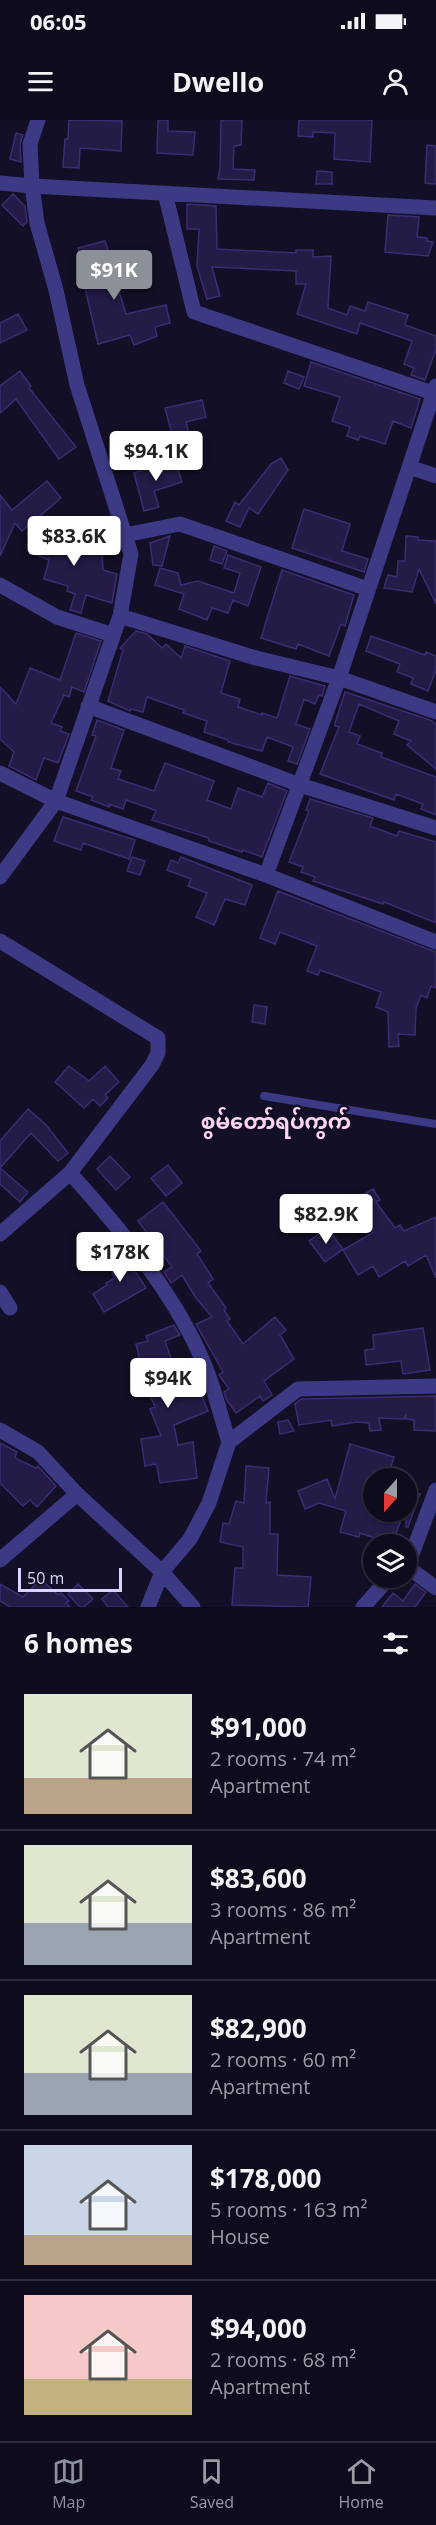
<!DOCTYPE html>
<meta charset="utf-8">
<style>
:root{--surface:#0e0b1c;--page:#1c1929;--text:#f1f3f6;--muted:#9b9ba3;--line:#2e2b3b;--accent:#8c9099}
body{margin:0;font-family:"Open Sans","Noto Sans Myanmar",sans-serif;background:var(--page);color:var(--text);height:100vh;display:flex;flex-direction:column;font-size:22px;white-space:nowrap}
*{box-sizing:border-box;margin:0}
p{font-size:20px;color:var(--muted)}
.icon{flex:none;width:33px;height:33px;fill:none;stroke:currentColor;stroke-width:2;stroke-linecap:round;stroke-linejoin:round}
.map{position:relative;height:1487px;overflow:hidden}
.panel{display:flex;flex-direction:column;background:var(--surface);flex:1}
.panel>*{flex:none}
.needle{width:39px;rotate:201deg}
.tools{position:absolute;left:363px;top:1348px;display:grid;gap:12px}
.tools a{display:grid;place-items:center;width:54px;height:54px;border-radius:50%;background:var(--surface);box-shadow:0 2px 4px #0004,0 0 0 2px var(--line);font-size:30px}
.scale{position:absolute;left:18px;bottom:15px;width:104px;box-sizing:border-box;padding-left:6px;border:3px solid #d9d4ff;border-top:0;font-size:16px;line-height:21px;white-space:nowrap;color:#d9d4ff;-webkit-text-stroke:4px #130f26;paint-order:stroke}
.price{position:absolute;translate:-50% -51px;padding:0 14px;border-radius:6px;background:#fff;color:#222;font-size:20px;line-height:39px;filter:drop-shadow(0 2px 3px #0008)}
.price::after{content:'';position:absolute;left:50%;top:36px;width:18px;height:14px;margin-left:-9px;background:inherit;clip-path:polygon(0 0,100% 0,50% 100%)}
.price.on{background:var(--accent);color:#fff}
ul{padding:0;list-style:none}
li{display:flex;align-items:center;gap:18px;height:150px;padding:0 24px}
li+li{border-top:2px solid var(--line)}
li span{display:grid;place-items:center;flex:none;width:168px;height:120px;border-radius:0px;color:#555}
li>.icon{margin-inline-start:auto}
span .icon{width:72px;height:72px;fill:#fffc;stroke-width:1}
li b{font-size:26px}
h2{display:flex;justify-content:space-between;align-items:center;height:72px;padding:0 24px;font-size:26px}
.status{display:flex;justify-content:space-between;align-items:center;height:42px;padding:0 30px;background:var(--surface);direction:ltr}
.status svg{height:16px;fill:currentColor}
header{display:flex;justify-content:space-between;align-items:center;height:78px;padding:0 24px;background:var(--surface);font-size:27px;font-weight:700}
.menu{display:flex;justify-content:space-around;align-items:center;height:84px;border-top:2px solid var(--line);background:var(--surface);font-size:16px;color:var(--muted)}
.menu a{display:grid;justify-items:center;gap:3px}
.menu .on{color:var(--accent)}
.map>svg:first-child{display:block}
.building{fill:#241b47;stroke:#3b2d73;stroke-width:1.5}
.lines{fill:none;stroke-linecap:round;stroke-linejoin:round}
.service{stroke:#3d3a85;stroke-width:8}
.minor{stroke:#3d3a85;stroke-width:15}
.labels{text-anchor:middle;dominant-baseline:central;stroke-width:5;stroke-linejoin:round;paint-order:stroke}
.quarter-label{font-size:21px;font-weight:bold;fill:#ffd6f0;stroke:#130f26}
</style>
<div class="status"><b>06:05</b><svg viewBox="0 0 49 12"><path d="M0 12V9h3v3zM5 12V6h3v6zM10 12V3h3v9zM15 12V0h3v12zM26 1h20v11H26zM47 4h2v5h-2z"/></svg></div>
<header><svg class="icon" aria-label="menu" viewBox="0 0 24 24"><path d="M4 6h16M4 12h16M4 18h16"/></svg>Dwello<svg class="icon" aria-label="person" viewBox="0 0 24 24"><circle cx="12" cy="8" r="4"/><path d="M4 21q1-7 8-7t8 7"/></svg></header>
<div class="map">
<svg width="436" height="1487" viewBox="0 0 436 1487">
<rect width="100%" height="100%" fill="#130f26"/>
<path class="building" d="M69 0 122 1 121 31 80 28 79 48 63 47 65 19H68Z
M158 0H168V11L195 12 193 35 157 33Z
M221 0H242L241 25 234 26 233 49 255 50 254 60 218 59 220 48Z
M299 0H372L370 42 334 39 335 13 313 12V17L298 16Z
M16 13 23 15 20 24 21 42 10 39Z
M427 25 436 26V64L425 63Z
M317 51 332 52V64H316Z
M13 74 25 86 27 102 23 106 2 85Z
M187 84 216 86 217 129 296 133V130H313V137L331 136 328 188 347 195 350 186 365 191 368 182 408 195 405 205 436 216V229L425 260 411 255 414 248 404 244 412 221 360 203 357 214 297 194 306 164H296V151L212 147 220 176 207 179 197 146 199 109H187Z
M388 95 419 97 417 117 427 118V121L433 122 428 136 385 132Z
M105 121 117 157 115 158 126 194 166 185 170 203 155 207 157 216 134 225 130 215 98 224 80 146H83L78 128Z
M141 131 151 161 140 164 131 134Z
M18 194 27 210 0 223V203Z
M311 242 420 279 411 308 393 301 385 324 360 316 358 320 347 316 350 307 332 301 340 277 304 266Z
M20 251 31 266 29 268 76 327 59 339 16 279 0 293V266Z
M288 251 304 257 299 269 284 263Z
M202 280 206 297 186 302 190 318 174 322 165 288Z
M174 338 182 362 154 371 159 387 144 391 134 353Z
M281 338 288 350 258 394 249 388 240 407 226 401 235 382 239 385 271 344Z
M47 361 61 378 22 411 15 403 0 436V375L12 390Z
M304 389 350 404 342 431 368 439 364 452 292 428Z
M39 405 92 429 94 425 102 428 103 450 117 454 112 483 86 475 81 493 70 490 75 474 67 471 68 466 44 459 49 440 29 432Z
M170 416 162 446 153 445 150 423Z
M406 416 418 417V420L436 421V484L419 449 412 472 384 468 388 455 397 457 398 441H405Z
M214 426 227 431 222 444 210 440Z
M228 435 261 447 248 486 233 480 228 493 212 488 207 500 179 489 184 474 155 465 160 448 178 453 181 465 198 461 234 473 240 453 224 448Z
M282 450 354 475 345 506 341 504 329 536 298 524 296 529 261 518Z
M136 511 147 514 162 528 166 524 181 538 185 526 230 541 221 573 240 579 238 587 262 595V593L277 598 290 556 325 566 322 576 319 575 315 584 304 579 296 604 310 609 297 644 288 641 293 627 267 617 262 631 228 622V620L204 612 207 601 183 593 184 590 147 577 143 592 131 589 130 591 108 581 123 530 120 528Z
M76 513 101 521 84 572 72 567 69 577 64 575 51 603 62 607 60 611 69 614 58 643 44 638 36 660 9 646 14 632 0 619V567L16 584 30 548 60 560Z
M371 516 425 535 426 532 436 536V550L428 571 411 564 413 558 397 552 400 544 366 531Z
M345 572 430 600 436 604V649L407 625 411 621 394 614 399 601 359 584 349 612 360 616 357 624 382 633 381 637 436 657V695L421 689 423 684 396 674 394 680 320 654 339 607 335 606V603Z
M97 600 124 610 111 648 121 651 118 659 154 671 165 643 214 661 207 680 231 689 238 668 262 677 268 663 287 671 262 737 243 730 242 732 209 721V718L152 700 156 691 149 688 126 680 123 689 109 684V687L91 680 93 677 76 671 96 616 92 615Z
M310 679 373 698 370 706 397 716 399 711 436 722V803L384 782 383 784 313 761 315 757 301 752 303 747 289 742 309 691 306 690Z
M63 697 135 720 129 739 83 723 81 730 54 721Z
M132 737 145 741 140 755 127 751Z
M181 737 252 765 245 785 225 779 214 805 196 797 207 773 188 766 191 759 167 750 171 740 178 743Z
M278 771 436 832V868L431 866 427 878 421 875 416 888 415 915 398 914 399 926 389 927 388 892 376 887 381 872 320 850 318 855 307 851 317 826 280 812 275 824 260 818Z
M254 885 267 887 265 904 252 902Z
M69 946 89 961 105 946 119 962 105 975 108 978 100 986 93 979 84 988 55 962Z
M28 989 46 1005 68 1033 58 1041 31 1013 0 1048V1021Z
M110 1036 130 1057 116 1070 97 1049Z
M168 1045 182 1063 166 1076 151 1058Z
M0 1048 28 1072 20 1082 0 1064Z
M373 1069 380 1080 376 1082 395 1108 400 1105 404 1111 436 1097V1158L426 1135 408 1146 405 1141 379 1157 373 1146 358 1155 343 1130 374 1112 364 1099 369 1095 359 1077Z
M163 1082 201 1131 197 1134 213 1159 208 1163 226 1188 224 1190 230 1199 227 1201 243 1224 275 1197 286 1210 280 1215 294 1239 264 1261 272 1275 263 1281 260 1276 236 1293 226 1279 224 1272 229 1269 219 1255 223 1252 196 1204 212 1197 196 1178 182 1155 171 1163 164 1152 172 1147 138 1101Z
M327 1108 343 1129 325 1142 309 1121Z
M118 1124 146 1168 104 1192 93 1174 107 1165 106 1163 115 1158 112 1153 123 1147 109 1132Z
M174 1205 180 1215 165 1221 176 1253 180 1252 189 1276 196 1273 197 1276 201 1274 208 1291 174 1305 178 1325 193 1322 197 1358 160 1363 157 1346 155 1344 145 1346 141 1319 161 1316 150 1289 155 1287 146 1266 136 1224 148 1221 146 1216Z
M423 1208 430 1250 403 1254 401 1241 366 1245 365 1230 374 1229 373 1215Z
M436 1276V1311L414 1310V1300L406 1299V1294L404 1299 379 1298 381 1310 370 1311 369 1303 357 1302 332 1306 331 1300 299 1305 295 1284 301 1279Z
M288 1300 294 1311 280 1314 278 1302Z
M0 1323 17 1332 15 1337 17 1339 36 1348 38 1346 56 1366 37 1387 30 1380 23 1386 0 1363Z
M350 1324 394 1337 387 1359H374V1392H404L392 1424 360 1413 359 1417 340 1412 346 1391 319 1383 305 1389 298 1371 327 1359 335 1379Z
M246 1346 269 1348 266 1383 270 1382V1414H278L277 1455 311 1457 308 1487 232 1485 235 1448H243V1427L220 1422 223 1403 229 1404 236 1381 244 1383Z
M406 1369 420 1374 408 1407H406Z
M41 1459 58 1475 61 1473 69 1481 66 1483 70 1487H10L0 1481V1464L23 1477Z
M78 1464 93 1479 84 1487H80L68 1474Z
M415 1464 426 1472 415 1487H382L393 1473 403 1481Z
M113 1470 128 1487H108L102 1479Z"/>
<g class="lines">
<path class="service" d="M264 976 436 1004"/>
<path class="minor" d="M0 63 32 66 436 88
M165 73 194 192 433 273
M409 347 436 356
M125 415 180 404 368 469
M0 465 57 497 113 515
M120 496 256 538 339 558 436 592
M88 586 300 665 436 708
M0 653 56 681 266 755 436 822
M266 755 339 558 436 266
M0 757 56 681 120 496 131 434 77 265 56 170 37 103 32 66 30 24 38 0
M0 821 158 918V933L152 945 70 1053 0 1114
M70 1053C118 1106 174 1173 202 1239 214 1265 220 1295 229 1322
M0 1172 10 1188
M0 1310 38 1332 77 1374 162 1452 193 1487
M406 1439 412 1434 436 1370
M0 1440 77 1374
M406 1446 436 1468
M148 1487 162 1452 190 1419 209 1383 229 1322 298 1269 436 1266
M363 1487 389 1458"/>
</g>
<g class="labels">
<g class="quarter-label">
<text x="276" y="1001">စွမ်တော်ရပ်ကွက်</text>
</g>
</g>
</svg>
<div class="tools">
<a><svg class="needle" viewBox="-14 -14 28 28"><path d="M0-13l5 13h-10z" fill="#e53935"/><path d="M0 13l5-13h-10z" fill="#9b9ba3"/></svg></a>
<a><svg class="icon" aria-label="layers" viewBox="0 0 24 24"><path d="M12 4l9 5-9 5-9-5zM3 14l9 5 9-5"/></svg></a>
</div>
<div class="scale">50 m</div>
<b class="price on" style="left:114px;top:181px">$91K</b>
<b class="price" style="left:156px;top:362px">$94.1K</b>
<b class="price" style="left:74px;top:447px">$83.6K</b>
<b class="price" style="left:326px;top:1125px">$82.9K</b>
<b class="price" style="left:120px;top:1163px">$178K</b>
<b class="price" style="left:168px;top:1289px">$94K</b>
</div>
<section class="panel">
<h2>6 homes<svg class="icon" aria-label="filters" viewBox="0 0 24 24"><path d="M4 7h16M4 17h16"/><circle cx="9" cy="7" r="2"/><circle cx="15" cy="17" r="2"/></svg></h2>
<ul>
<li><span style="background:linear-gradient(#dfe7d0 70%,#b9a48a 0)"><svg class="icon" aria-label="home" viewBox="0 0 24 24"><path d="M3 11l9-7 9 7M6 9v11h12V9"/></svg></span><div><b>$91,000</b><p>2 rooms · 74 m²</p><p>Apartment</p></div></li>
<li><span style="background:linear-gradient(#dfe7d0 65%,#9aa5b1 0)"><svg class="icon" aria-label="home" viewBox="0 0 24 24"><path d="M3 11l9-7 9 7M6 9v11h12V9"/></svg></span><div><b>$83,600</b><p>3 rooms · 86 m²</p><p>Apartment</p></div></li>
<li><span style="background:linear-gradient(#dfe7d0 65%,#9aa5b1 0)"><svg class="icon" aria-label="home" viewBox="0 0 24 24"><path d="M3 11l9-7 9 7M6 9v11h12V9"/></svg></span><div><b>$82,900</b><p>2 rooms · 60 m²</p><p>Apartment</p></div></li>
<li><span style="background:linear-gradient(#c9d6e8 75%,#b9a48a 0)"><svg class="icon" aria-label="home" viewBox="0 0 24 24"><path d="M3 11l9-7 9 7M6 9v11h12V9"/></svg></span><div><b>$178,000</b><p>5 rooms · 163 m²</p><p>House</p></div></li>
<li><span style="background:linear-gradient(#f6c9c9 70%,#c2b280 0)"><svg class="icon" aria-label="home" viewBox="0 0 24 24"><path d="M3 11l9-7 9 7M6 9v11h12V9"/></svg></span><div><b>$94,000</b><p>2 rooms · 68 m²</p><p>Apartment</p></div></li>
</ul>
</section>
<nav class="menu">
<a class="on"><svg class="icon" aria-label="map" viewBox="0 0 24 24"><path d="M3 6l6-2 6 2 6-2v14l-6 2-6-2-6 2zM9 4v14M15 6v14"/></svg>Map</a>
<a><svg class="icon" aria-label="saved" viewBox="0 0 24 24"><path d="M7 4h10v16l-5-4-5 4z"/></svg>Saved</a>
<a><svg class="icon" aria-label="home" viewBox="0 0 24 24"><path d="M3 11l9-7 9 7M6 9v11h12V9"/></svg>Home</a>
</nav>
